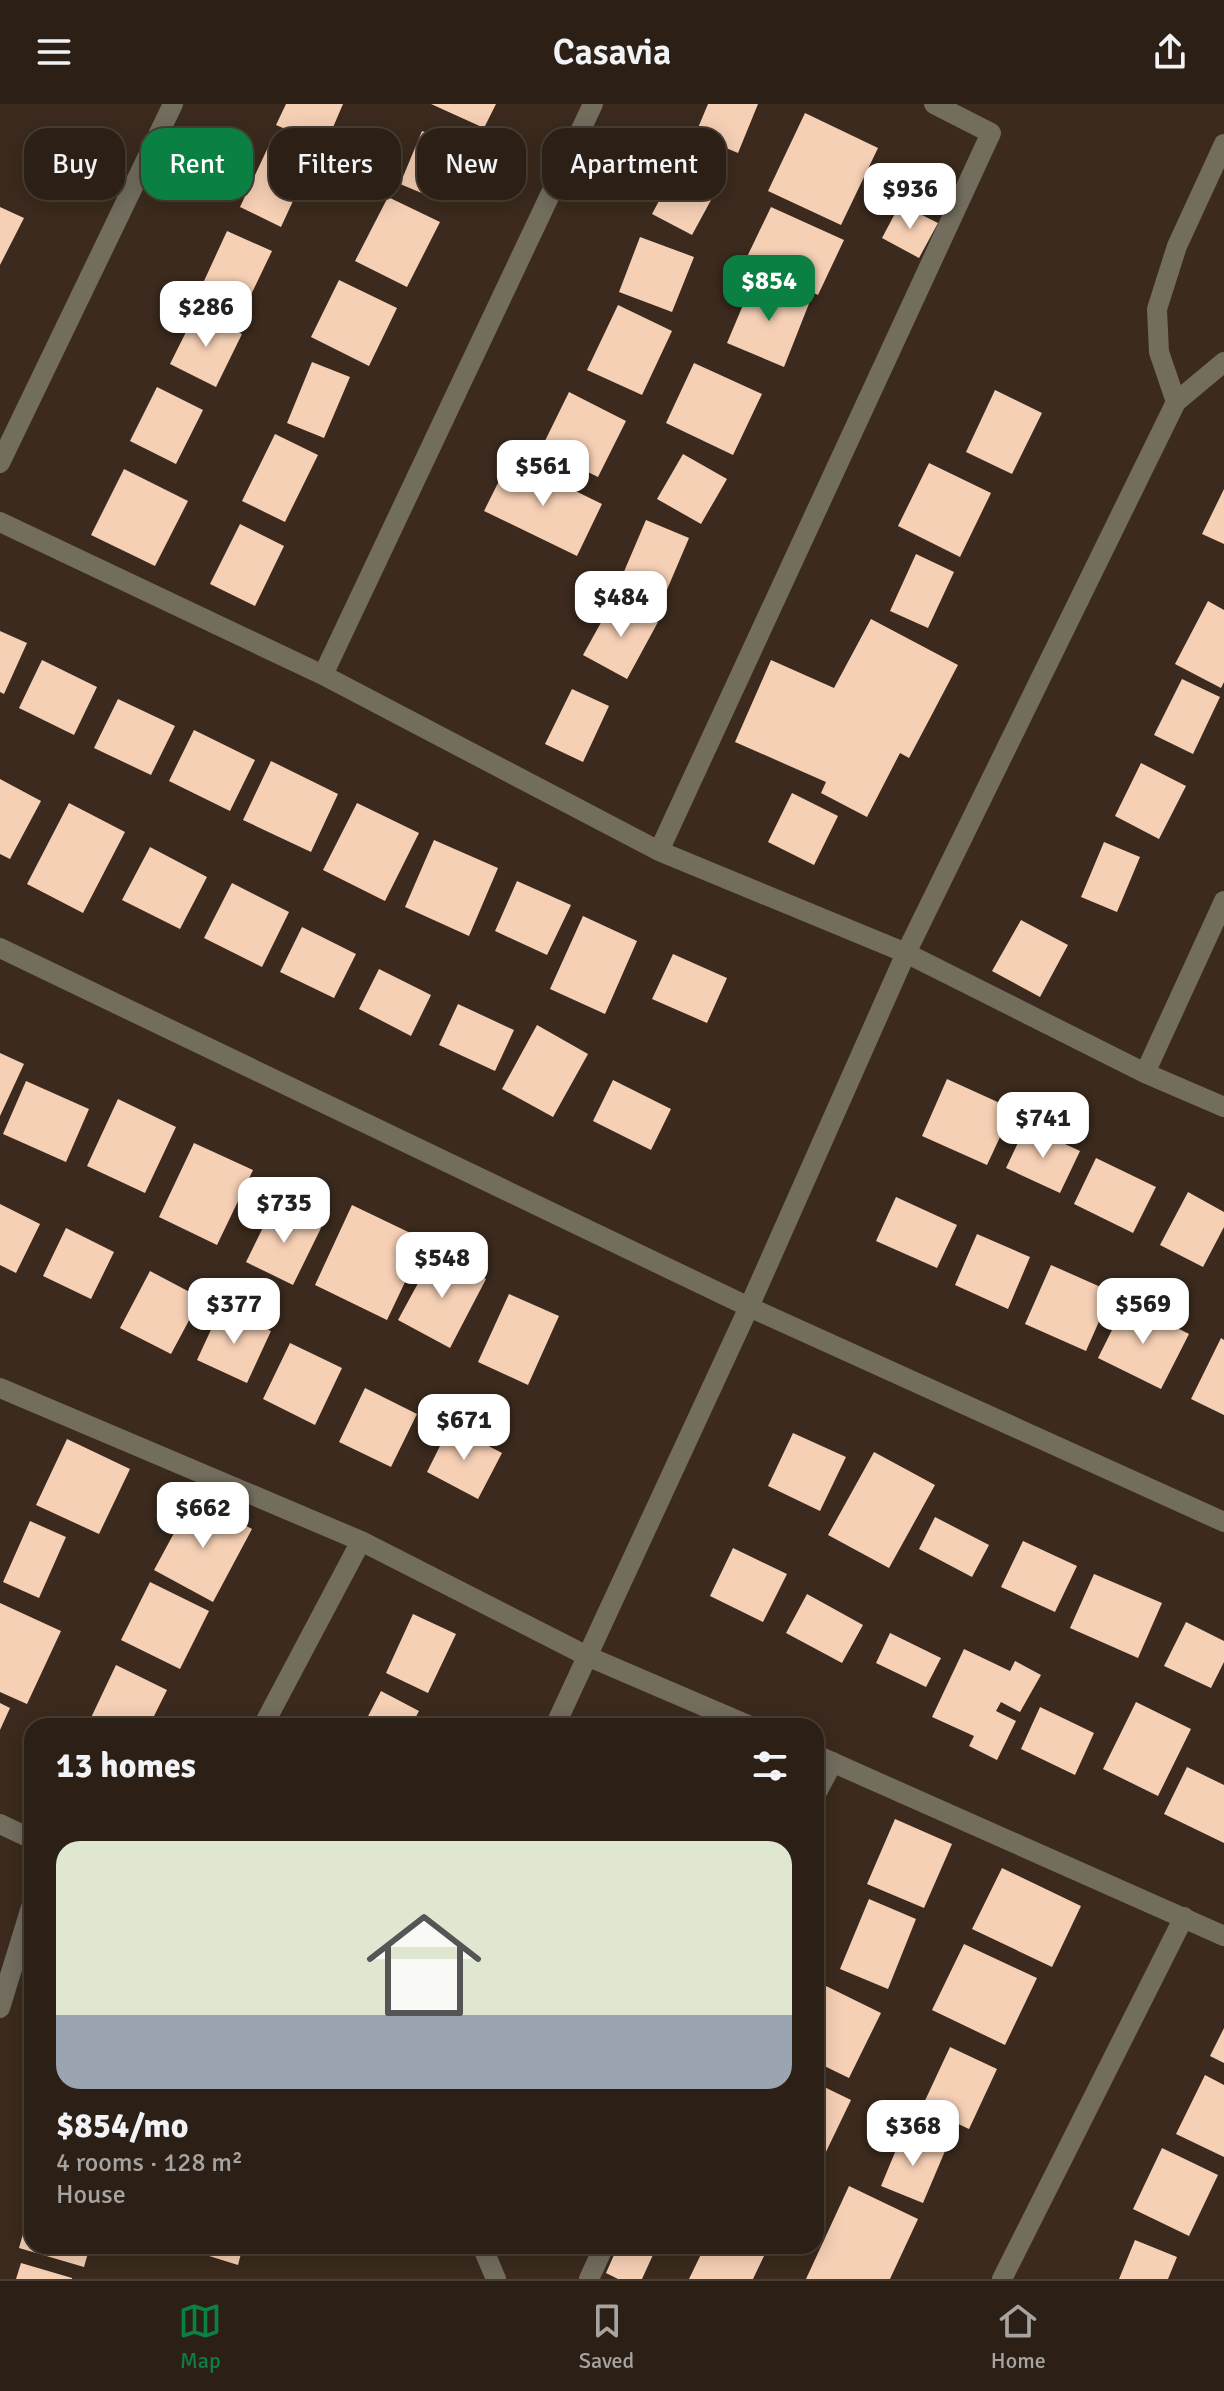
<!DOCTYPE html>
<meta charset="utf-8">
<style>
:root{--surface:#2c2016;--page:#34281f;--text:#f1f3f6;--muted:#a6a3a1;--line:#483e35;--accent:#0b8043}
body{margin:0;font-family:Signika,sans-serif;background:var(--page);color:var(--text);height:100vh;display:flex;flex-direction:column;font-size:30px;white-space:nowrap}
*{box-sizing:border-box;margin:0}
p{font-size:26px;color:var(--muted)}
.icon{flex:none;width:44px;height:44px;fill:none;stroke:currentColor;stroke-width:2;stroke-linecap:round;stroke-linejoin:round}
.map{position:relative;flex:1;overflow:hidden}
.details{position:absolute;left:24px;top:1614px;width:800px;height:536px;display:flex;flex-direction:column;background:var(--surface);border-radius:24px;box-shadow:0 4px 20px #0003,0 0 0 2px var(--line)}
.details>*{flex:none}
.banner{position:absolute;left:24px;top:24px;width:800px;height:72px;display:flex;gap:16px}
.price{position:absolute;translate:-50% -68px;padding:0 18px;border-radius:16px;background:#fff;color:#222;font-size:26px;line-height:52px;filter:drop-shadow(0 2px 4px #0008)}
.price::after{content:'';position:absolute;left:50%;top:48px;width:24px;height:18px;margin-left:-12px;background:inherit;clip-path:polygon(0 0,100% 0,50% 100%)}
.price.active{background:var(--accent);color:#fff}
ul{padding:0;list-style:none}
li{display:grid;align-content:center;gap:16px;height:424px;padding:0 32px}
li+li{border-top:2px solid var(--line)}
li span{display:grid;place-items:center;height:248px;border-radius:24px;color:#555}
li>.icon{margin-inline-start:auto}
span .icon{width:144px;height:144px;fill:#fffc;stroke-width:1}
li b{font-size:34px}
h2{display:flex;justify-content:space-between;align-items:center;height:96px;padding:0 32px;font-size:34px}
.pill{padding:0 28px;border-radius:24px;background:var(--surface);box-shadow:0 4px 20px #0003,0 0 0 2px var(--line);font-size:28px;line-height:72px}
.pill.active{background:var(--accent);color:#fff}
header{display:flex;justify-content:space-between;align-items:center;height:104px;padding:0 32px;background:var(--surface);font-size:36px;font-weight:600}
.dock{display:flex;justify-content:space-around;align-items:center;height:112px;border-top:2px solid var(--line);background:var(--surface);font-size:22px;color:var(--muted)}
.dock a{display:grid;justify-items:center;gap:4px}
.dock .active{color:var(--accent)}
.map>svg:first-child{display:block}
.building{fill:#f6d0b5}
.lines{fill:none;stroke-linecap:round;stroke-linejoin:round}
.minor{stroke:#726d5d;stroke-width:20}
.tertiary{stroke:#726d5d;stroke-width:20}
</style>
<header><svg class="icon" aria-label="menu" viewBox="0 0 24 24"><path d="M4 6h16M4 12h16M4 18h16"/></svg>Casavia<svg class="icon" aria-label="share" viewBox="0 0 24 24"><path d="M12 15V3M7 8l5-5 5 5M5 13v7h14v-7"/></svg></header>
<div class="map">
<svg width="1224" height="2175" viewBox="0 0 1224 2175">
<rect width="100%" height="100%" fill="#3b2a1d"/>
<path class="building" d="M286 0H343L325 42 276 21Z
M431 0H496L484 24Z
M708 0H758L738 49 695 31Z
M805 9 878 44 841 121 768 87Z
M422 27 463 44 441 97 400 80Z
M270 39 311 58 281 123 240 103Z
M683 52 723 74 692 131 652 110Z
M388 93 440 118 407 183 355 157Z
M900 100 938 119 919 154 882 134Z
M0 103 24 114 0 161Z
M771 103 844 136 818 191 745 157Z
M227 127 272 147 248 197 204 177Z
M640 133 694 153 672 208 619 188Z
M754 175 810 197 784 263 727 239Z
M339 176 397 204 369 262 311 233Z
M618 201 672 227 642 291 587 266Z
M196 208 242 230 216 283 170 260Z
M312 258 350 273 324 334 287 319Z
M694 259 762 290 733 351 666 319Z
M157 283 203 306 176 360 130 337Z
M995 286 1042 309 1012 370 966 348Z
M569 288 626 317 598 373 541 345Z
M275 330 318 351 285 418 242 397Z
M683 350 727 375 701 420 657 395Z
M510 355 602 400 577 452 484 407Z
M929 359 991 389 960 453 898 422Z
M124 365 188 397 155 462 91 431Z
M1224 385V440L1202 430Z
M646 416 689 434 663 495 620 477Z
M240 420 284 442 255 502 210 480Z
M916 450 954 468 928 524 890 507Z
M614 495 658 518 627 575 583 551Z
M1208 497 1224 506V578L1221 584 1175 560Z
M871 515 958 561 909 654 900 649 867 713 821 689 826 678 735 638 771 556 834 584Z
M0 527 27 539 4 590 0 588Z
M42 556 97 583 74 631 19 604Z
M1182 575 1220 593 1193 650 1154 631Z
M572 585 609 602 583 658 545 640Z
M118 595 175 622 151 671 94 644Z
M194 626 255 656 230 707 169 677Z
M271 657 338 690 311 748 243 716Z
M1141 659 1186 682 1159 735 1115 712Z
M0 675 41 697 10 755 0 750Z
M792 689 838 712 814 761 768 738Z
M69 699 125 728 83 809 27 780Z
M357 699 419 729 385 797 323 766Z
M434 736 498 764 469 832 405 803Z
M1104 738 1140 753 1117 808 1081 793Z
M150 743 207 773 180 825 122 796Z
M517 777 571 801 547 851 495 827Z
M232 779 289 808 262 863 204 834Z
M583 812 637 837 605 910 550 885Z
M1021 816 1068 841 1040 893 992 867Z
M302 823 356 850 334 894 280 868Z
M673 850 727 874 707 919 652 895Z
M379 865 431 891 411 932 359 905Z
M458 900 514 926 495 967 439 941Z
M537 921 588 950 553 1013 502 985Z
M0 949 24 960 0 1012Z
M947 975 1013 1005 987 1061 922 1032Z
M613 976 671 1005 651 1046 593 1017Z
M26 977 89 1005 66 1058 3 1030Z
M118 995 176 1023 145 1089 87 1062Z
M1026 1022 1080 1047 1060 1089 1006 1064Z
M194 1039 253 1066 217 1141 159 1113Z
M1096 1054 1156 1083 1133 1129 1074 1100Z
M1188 1088 1224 1108V1123L1203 1163 1160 1141Z
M896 1093 957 1121 937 1164 876 1137Z
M0 1100 40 1120 16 1169 0 1161Z
M274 1101 321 1124 293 1181 246 1158Z
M352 1101 425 1136 387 1216 315 1181Z
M66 1124 114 1148 91 1195 43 1172Z
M977 1130 1030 1153 1008 1205 955 1181Z
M435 1148 486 1175 450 1244 398 1216Z
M1051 1161 1112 1188 1086 1247 1025 1220Z
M150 1167 201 1194 171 1250 120 1224Z
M509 1190 559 1212 528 1281 478 1258Z
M1126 1198 1189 1230 1161 1285 1098 1254Z
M221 1204 271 1227 247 1279 197 1256Z
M1221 1234 1224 1236V1311L1191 1295Z
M290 1239 342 1264 315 1321 263 1295Z
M365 1284 417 1310 391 1363 339 1338Z
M450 1322 502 1349 478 1395 427 1368Z
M793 1329 846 1353 820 1407 768 1382Z
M67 1335 130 1365 99 1430 36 1401Z
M874 1348 935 1381 889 1464 828 1431Z
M193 1394 252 1425 213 1498 154 1466Z
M935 1413 989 1441 972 1473 919 1445Z
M30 1417 66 1433 39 1494 3 1478Z
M1023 1437 1077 1462 1055 1508 1001 1483Z
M733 1444 787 1470 763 1518 710 1492Z
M1094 1470 1162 1499 1138 1554 1070 1524Z
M150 1478 209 1507 180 1565 121 1536Z
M807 1490 863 1521 842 1559 786 1529Z
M0 1499 61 1527 27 1600 0 1588Z
M413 1510 456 1530 428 1589 386 1569Z
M1186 1518 1224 1537V1558L1211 1584 1164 1562Z
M890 1529 941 1554 926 1583 876 1559Z
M964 1545 1010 1567 1015 1557 1041 1571 1020 1608 1001 1598 996 1607 1016 1617 997 1656 969 1642 974 1632 932 1613Z
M116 1561 167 1586 149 1622H93L88 1620Z
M381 1587 419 1607 411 1622H363Z
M1136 1598 1191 1625 1158 1692 1103 1665Z
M0 1599 10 1604 0 1626Z
M1040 1603 1094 1629 1075 1671 1021 1645Z
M1187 1663 1224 1681V1739L1164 1710Z
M895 1715 952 1740 924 1804 867 1780Z
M1002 1764 1081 1802 1052 1863 972 1825Z
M869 1795 916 1815 888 1885 840 1865Z
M964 1840 1037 1874 1005 1941 932 1906Z
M826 1882 881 1909 849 1974 816 1958V1902Z
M1224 1924V1959L1210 1952Z
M950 1943 997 1965 969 2025 922 2003Z
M1205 1971 1224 1981V2053L1176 2030Z
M816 1979 851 1996 823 2054 816 2051Z
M903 2029 945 2047 923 2099 881 2082Z
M1162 2044 1218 2071 1189 2132 1133 2105Z
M849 2082 918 2115 890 2175H806Z
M31 2102 32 2142H90L84 2163 19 2144Z
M1135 2136 1177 2153 1168 2175H1119Z
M177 2142H243L238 2161Z
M618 2142H657L642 2175H618L606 2169Z
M705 2142H748L765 2150 753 2175H689Z
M21 2159 72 2174V2175H16Z"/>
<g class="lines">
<path class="minor" d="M0 359 173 0
M0 418 323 571 659 747 906 849 1145 969 1224 1003
M323 571 593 0
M659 747 991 29 934 0
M0 844 749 1203 1224 1418
M1145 969 1224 797
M0 1284 361 1437 587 1552 750 1622
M263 1622 361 1437
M816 1651 1224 1832
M816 1690 833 1658
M0 1720 32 1735
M0 1904 32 1800
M589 2175 604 2142
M1002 2175 1184 1813"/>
<path class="tertiary" d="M1176 298 1159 248 1157 205 1177 142 1224 40
M555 1622 749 1203 906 849 1176 298 1224 258
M482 2142 496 2175"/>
</g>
</svg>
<b class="price" style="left:910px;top:127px">$936</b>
<b class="price active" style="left:769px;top:219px">$854</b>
<b class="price" style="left:206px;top:245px">$286</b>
<b class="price" style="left:543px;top:404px">$561</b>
<b class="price" style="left:621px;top:535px">$484</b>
<b class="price" style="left:1043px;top:1056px">$741</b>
<b class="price" style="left:284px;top:1141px">$735</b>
<b class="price" style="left:442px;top:1196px">$548</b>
<b class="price" style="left:234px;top:1242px">$377</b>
<b class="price" style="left:1143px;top:1242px">$569</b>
<b class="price" style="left:464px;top:1358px">$671</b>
<b class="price" style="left:203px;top:1446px">$662</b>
<b class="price" style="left:913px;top:2064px">$368</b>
<div class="banner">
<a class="pill">Buy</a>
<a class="pill active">Rent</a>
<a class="pill">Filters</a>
<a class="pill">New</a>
<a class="pill">Apartment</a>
</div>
<section class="details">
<h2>13 homes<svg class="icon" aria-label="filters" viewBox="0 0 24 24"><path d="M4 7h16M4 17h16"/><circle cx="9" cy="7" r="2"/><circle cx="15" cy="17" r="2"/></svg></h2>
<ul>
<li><span style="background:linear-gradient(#dfe7d0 70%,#9aa5b1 0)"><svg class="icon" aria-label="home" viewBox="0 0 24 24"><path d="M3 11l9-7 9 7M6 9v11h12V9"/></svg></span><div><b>$854/mo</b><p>4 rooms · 128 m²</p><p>House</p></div></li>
</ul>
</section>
</div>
<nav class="dock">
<a class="active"><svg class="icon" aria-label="map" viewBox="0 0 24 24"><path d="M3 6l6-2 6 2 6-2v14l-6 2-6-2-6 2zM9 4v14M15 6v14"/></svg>Map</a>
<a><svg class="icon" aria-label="saved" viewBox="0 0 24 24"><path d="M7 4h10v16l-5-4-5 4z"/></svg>Saved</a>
<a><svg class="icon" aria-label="home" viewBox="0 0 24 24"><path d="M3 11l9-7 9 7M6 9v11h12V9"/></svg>Home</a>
</nav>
